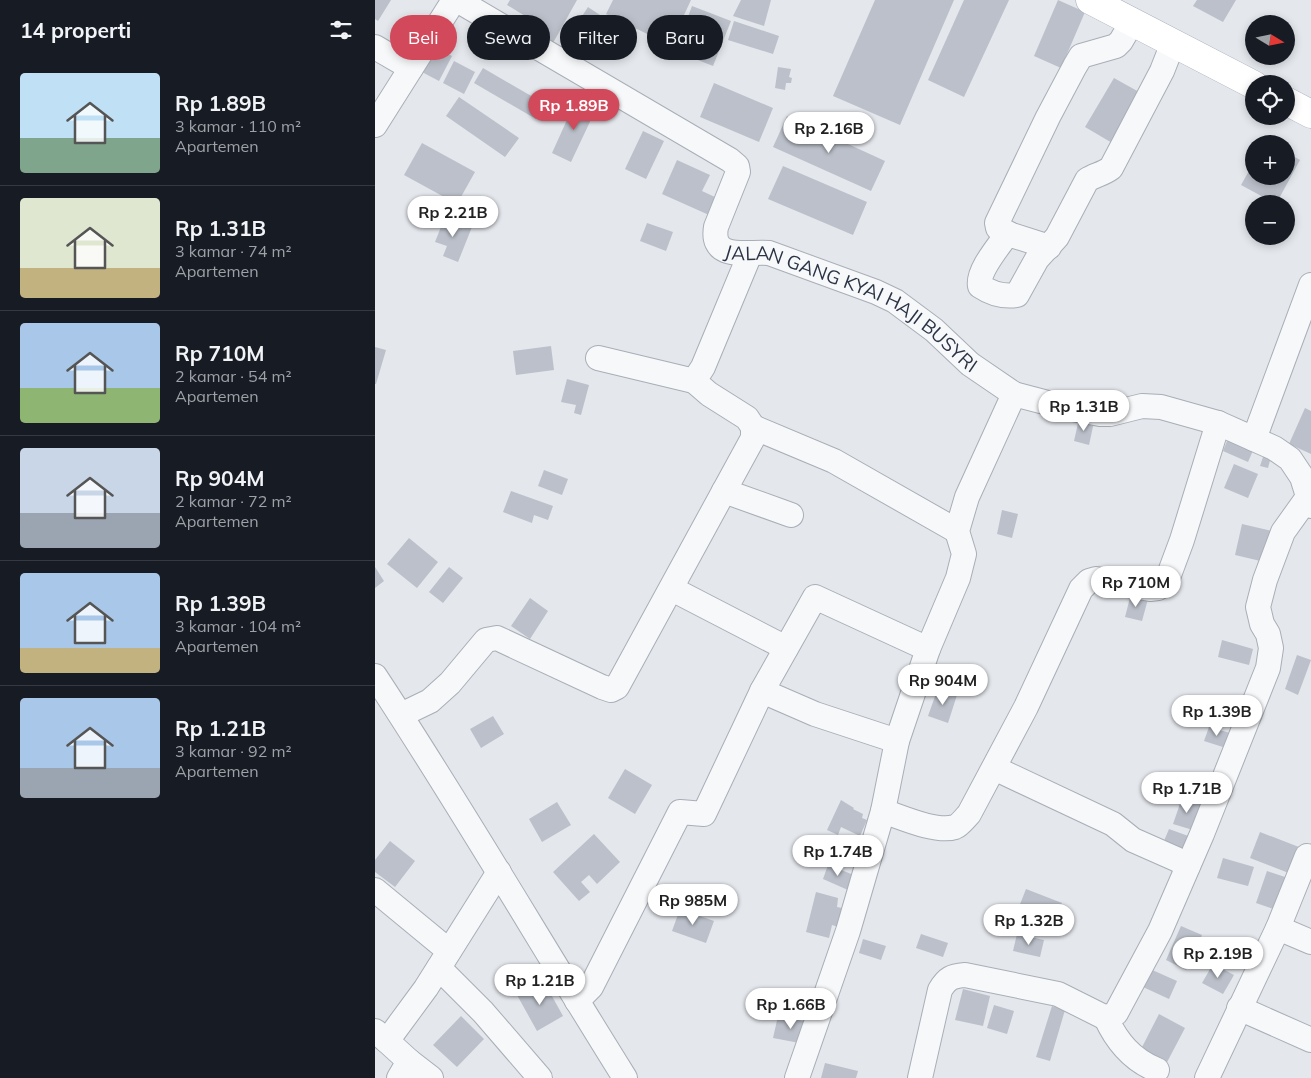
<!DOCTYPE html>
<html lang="id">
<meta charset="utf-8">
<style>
:root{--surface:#171b24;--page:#242831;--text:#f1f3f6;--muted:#9ea1a6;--line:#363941;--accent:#d1495b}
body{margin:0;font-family:Mulish,sans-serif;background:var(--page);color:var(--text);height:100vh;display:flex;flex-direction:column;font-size:19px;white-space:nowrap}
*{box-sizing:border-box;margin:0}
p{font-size:16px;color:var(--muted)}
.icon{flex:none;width:28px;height:28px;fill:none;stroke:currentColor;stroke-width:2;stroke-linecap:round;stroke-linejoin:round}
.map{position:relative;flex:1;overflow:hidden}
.side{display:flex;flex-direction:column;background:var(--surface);width:375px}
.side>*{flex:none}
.guide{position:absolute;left:15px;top:15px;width:475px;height:45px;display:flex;gap:10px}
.needle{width:32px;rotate:100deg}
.controls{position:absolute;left:870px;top:15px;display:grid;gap:10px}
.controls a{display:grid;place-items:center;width:50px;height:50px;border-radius:50%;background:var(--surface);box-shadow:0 2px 8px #0003;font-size:25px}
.price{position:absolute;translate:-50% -42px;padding:0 11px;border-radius:18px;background:#fff;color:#222;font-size:16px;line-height:32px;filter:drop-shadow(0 1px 2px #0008)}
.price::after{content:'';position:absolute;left:50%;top:30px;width:15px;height:11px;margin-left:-8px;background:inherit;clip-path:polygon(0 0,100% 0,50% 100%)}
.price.active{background:var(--accent);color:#fff}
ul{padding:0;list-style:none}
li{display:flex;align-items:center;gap:15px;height:125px;padding:0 20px}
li+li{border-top:1px solid var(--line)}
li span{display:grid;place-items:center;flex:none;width:140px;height:100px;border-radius:5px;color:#555}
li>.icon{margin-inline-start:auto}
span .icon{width:60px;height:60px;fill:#fffc;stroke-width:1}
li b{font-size:21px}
h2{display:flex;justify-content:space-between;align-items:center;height:60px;padding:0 20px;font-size:21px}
.chip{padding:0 18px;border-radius:22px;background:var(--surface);box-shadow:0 2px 8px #0003;font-size:18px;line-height:45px}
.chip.active{background:var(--accent);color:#fff}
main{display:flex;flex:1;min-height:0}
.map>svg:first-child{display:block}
.building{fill:#bbc0ca}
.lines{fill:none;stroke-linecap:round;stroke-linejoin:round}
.minor-casing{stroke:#a9aeb7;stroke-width:26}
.major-casing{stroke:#a3abb8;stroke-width:29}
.minor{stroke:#f7f8fa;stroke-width:24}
.major{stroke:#fff;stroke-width:28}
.labels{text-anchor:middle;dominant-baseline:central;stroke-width:4;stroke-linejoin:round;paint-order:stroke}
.street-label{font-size:19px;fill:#2b3445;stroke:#f4f6f9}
</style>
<main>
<section class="side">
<h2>14 properti<svg class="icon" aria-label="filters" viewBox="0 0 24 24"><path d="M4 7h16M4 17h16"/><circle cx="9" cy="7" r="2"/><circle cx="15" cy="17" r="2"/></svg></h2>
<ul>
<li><span style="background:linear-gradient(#bfe0f5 65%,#7fa58c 0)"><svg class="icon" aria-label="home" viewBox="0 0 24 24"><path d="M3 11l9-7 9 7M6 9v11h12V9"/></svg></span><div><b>Rp 1.89B</b><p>3 kamar · 110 m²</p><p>Apartemen</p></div></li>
<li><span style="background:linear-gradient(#dfe7d0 70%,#c2b280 0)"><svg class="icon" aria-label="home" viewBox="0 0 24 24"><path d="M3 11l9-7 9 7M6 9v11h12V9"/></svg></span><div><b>Rp 1.31B</b><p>3 kamar · 74 m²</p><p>Apartemen</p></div></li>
<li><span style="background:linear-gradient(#a9c7e8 65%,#8fb573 0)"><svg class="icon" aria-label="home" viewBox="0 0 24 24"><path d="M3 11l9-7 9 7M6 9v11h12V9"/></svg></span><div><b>Rp 710M</b><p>2 kamar · 54 m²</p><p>Apartemen</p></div></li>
<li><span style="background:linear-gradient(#c9d6e8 65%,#9aa5b1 0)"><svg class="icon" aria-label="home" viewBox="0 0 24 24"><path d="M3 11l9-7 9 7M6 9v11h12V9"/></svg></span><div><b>Rp 904M</b><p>2 kamar · 72 m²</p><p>Apartemen</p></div></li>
<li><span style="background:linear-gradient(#a9c7e8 75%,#c2b280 0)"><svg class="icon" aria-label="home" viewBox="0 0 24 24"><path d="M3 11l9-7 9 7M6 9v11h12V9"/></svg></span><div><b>Rp 1.39B</b><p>3 kamar · 104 m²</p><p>Apartemen</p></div></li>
<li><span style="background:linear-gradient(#a9c7e8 70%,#9aa5b1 0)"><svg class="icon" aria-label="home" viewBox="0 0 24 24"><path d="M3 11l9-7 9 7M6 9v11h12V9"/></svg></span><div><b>Rp 1.21B</b><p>3 kamar · 92 m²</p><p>Apartemen</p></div></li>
</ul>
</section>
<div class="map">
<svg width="936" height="1078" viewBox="0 0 936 1078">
<rect width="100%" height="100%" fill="#e4e7ec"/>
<path class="building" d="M0 0H16L3 21 0 19Z
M135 0H202L178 43 150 27 155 19 132 5Z
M238 0H316L295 45 231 14Z
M366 0H396L389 26 358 16Z
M500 0H579L525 125 458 96Z
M589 0H634L589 97 553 80Z
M683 0 710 12 686 68 659 56Z
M822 0H861L848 22 818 6Z
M317 6 356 21 338 66 300 51Z
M213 7 225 15 204 49 191 41Z
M359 21 404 36 398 54 353 40Z
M59 46 77 56 64 81 45 71Z
M79 61 100 72 89 94 68 83Z
M403 67 416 69 414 77 417 78 416 83H411L410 90 400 88Z
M108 68 170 104 161 119 99 83Z
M739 78 773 97 744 147 710 127Z
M339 83 398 108 384 142 325 117Z
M84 97 144 138 130 157 71 116Z
M201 100 221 109 196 162 177 153Z
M412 116 510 161 496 191 398 147Z
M268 131 289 141 271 179 250 169Z
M47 143 100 172 82 204 29 175Z
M911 152 925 160 901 204 866 185 879 162V176H911Z
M302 160 335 175 327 191 342 198 334 215 287 194Z
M408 166 492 202 478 235 393 199Z
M70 217 97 227 83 262 68 256 72 246 60 242Z
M272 223 298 232 291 251 265 241Z
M176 346 179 370 141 375 138 351Z
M0 347 11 350 1 384H0Z
M192 379 214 385 206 415 199 413 201 405 186 402Z
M930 408 936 411V454L914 444Z
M704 419 719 422 714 445 699 441Z
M854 436 880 446 873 462 848 451Z
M890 451 897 453 893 468 885 466Z
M859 464 883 474 873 498 849 488Z
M169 470 193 479 187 495 163 486Z
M136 491 178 506 173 520 159 515 157 523 128 512Z
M627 510 643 514 637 538 622 534Z
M867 524 901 532 894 563 860 555Z
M34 538 63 562 42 588 12 564Z
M0 567 9 581 0 588Z
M74 567 88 578 68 603 54 592Z
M756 594 773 599 767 621 750 617Z
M155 598 173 611 155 639 136 626Z
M847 640 878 649 874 665 843 657Z
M922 655 936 660 923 695 910 689Z
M563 688 582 695 573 723 553 716Z
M118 716 129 734 106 748 95 729Z
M834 727 855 733 851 748 829 741Z
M250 769 277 785 260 814 233 798Z
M807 798 827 804 818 830 798 824Z
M466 800 479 808 478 809 488 814 487 818 492 820 485 836 466 827 463 835 452 830Z
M182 802 196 825 167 842 154 819Z
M794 829 816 837 809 857 786 848Z
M885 832 929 849 919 875 875 858Z
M219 834 245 862 222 884 214 875 206 882 215 892 204 901 178 872Z
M15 841 40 861 20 887 0 872V860Z
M848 858 879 867 873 886 842 878Z
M453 865 479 875 473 890 448 879Z
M892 871 916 879 904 911 881 903Z
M651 889 687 903 674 936 638 922Z
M441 892 463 898 462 907 472 909 467 928 457 925 454 938 431 932Z
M305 909 339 921 331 943 297 931Z
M806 926 827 935 811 970 791 960Z
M546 934 573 943 568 957 541 948Z
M642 934 669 940 665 957 638 951Z
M488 939 511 946 506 960 484 953Z
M838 964 859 975 848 994 827 983Z
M775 969 802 981 794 999 768 987Z
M168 980 188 1016 162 1031 142 995Z
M588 989 615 996 608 1026 580 1020Z
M619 1005 639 1011 632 1034 612 1028Z
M677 1006 690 1010 675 1061 661 1057Z
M784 1014 810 1028 790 1066 764 1053Z
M86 1016 109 1039 82 1067 58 1045Z
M403 1016 434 1022 430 1044 398 1038Z
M450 1063 483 1071 481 1078H446Z"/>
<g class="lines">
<defs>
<g id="minor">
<path id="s1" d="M82 0 355 160 362 166 363 172 341 227C335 262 374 251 394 253L501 292 520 301 559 330 595 364 639 394 692 408 725 414H735L767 406 786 407 843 423 899 448 915 459 927 477 936 506"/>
<path d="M0 47 36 68"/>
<path d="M0 125 79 0"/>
<path d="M633 233C624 246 602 271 605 286 617 294 629 297 642 295L662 259 682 237 712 180C720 175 728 174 736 168L787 71 798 43"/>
<path d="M674 247 627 232 623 228 622 223 673 117 700 66 706 56 741 46 746 41 757 22"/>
<path d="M223 358 319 381"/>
<path d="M378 427 459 461 582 531"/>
<path d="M879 439 936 285"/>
<path d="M349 491 416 515"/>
<path d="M297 589 411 648"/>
<path d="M0 676C87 808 166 944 250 1078"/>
<path d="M26 715 55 701 75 683 111 640 122 638 227 687 236 690 242 687 378 438V427L372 418 334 394 319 381 328 367 375 254"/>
<path d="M522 741 440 714 387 691 440 597 553 649"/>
<path d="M619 768 738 824 758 840 801 859 813 866"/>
<path d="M508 811 522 741 553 649 583 578 589 554 582 531 592 497 639 394"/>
<path d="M0 890 74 951"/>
<path d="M903 928 936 942"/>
<path d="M64 968 108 1012 165 1078"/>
<path d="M202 1001 216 987 305 812 329 814 387 691"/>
<path d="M864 1008 936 1040"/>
<path d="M731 1018C742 1042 757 1060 782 1070"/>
<path d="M0 1031 12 1041 51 988 124 872"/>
<path d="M12 1041 34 1061 24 1078"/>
<path d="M34 1061 56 1078"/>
<path d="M422 1078 473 931 508 811C526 817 561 833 580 827 585 825 590 818 594 814L651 707 706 589 714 581 721 579 775 589 783 588 791 583 807 540 843 423"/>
<path d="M545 1078 565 990C572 978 577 976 590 975L683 994 731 1018 741 1013 785 931 827 834 893 668 896 648 893 634 887 624 883 607 890 580 908 532 933 497"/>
<path d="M832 1078 903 928 932 856 936 857"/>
</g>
<path id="major" d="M715 0 879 85
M911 101 936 114"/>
</defs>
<use href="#minor" class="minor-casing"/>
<use href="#major" class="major-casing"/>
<use href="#minor" class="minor"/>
<use href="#major" class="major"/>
</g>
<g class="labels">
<g class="street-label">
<text stroke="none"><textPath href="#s1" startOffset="560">JALAN GANG KYAI HAJI BUSYRI</textPath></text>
</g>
</g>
</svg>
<div class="controls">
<a><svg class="needle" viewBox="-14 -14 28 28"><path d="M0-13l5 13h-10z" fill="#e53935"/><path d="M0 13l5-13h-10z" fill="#9ea1a6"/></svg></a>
<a><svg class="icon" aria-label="locate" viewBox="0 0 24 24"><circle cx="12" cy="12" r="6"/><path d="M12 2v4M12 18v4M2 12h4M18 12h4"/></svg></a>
<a>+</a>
<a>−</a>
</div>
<b class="price active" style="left:199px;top:131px">Rp 1.89B</b>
<b class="price" style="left:454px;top:154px">Rp 2.16B</b>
<b class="price" style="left:78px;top:238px">Rp 2.21B</b>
<b class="price" style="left:709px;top:432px">Rp 1.31B</b>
<b class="price" style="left:761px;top:608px">Rp 710M</b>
<b class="price" style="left:568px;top:706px">Rp 904M</b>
<b class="price" style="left:842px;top:737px">Rp 1.39B</b>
<b class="price" style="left:812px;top:814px">Rp 1.71B</b>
<b class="price" style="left:463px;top:877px">Rp 1.74B</b>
<b class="price" style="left:318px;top:926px">Rp 985M</b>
<b class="price" style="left:654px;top:946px">Rp 1.32B</b>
<b class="price" style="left:843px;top:979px">Rp 2.19B</b>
<b class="price" style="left:165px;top:1006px">Rp 1.21B</b>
<b class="price" style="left:416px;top:1030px">Rp 1.66B</b>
<div class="guide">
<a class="chip active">Beli</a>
<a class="chip">Sewa</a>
<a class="chip">Filter</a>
<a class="chip">Baru</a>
</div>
</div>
</main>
